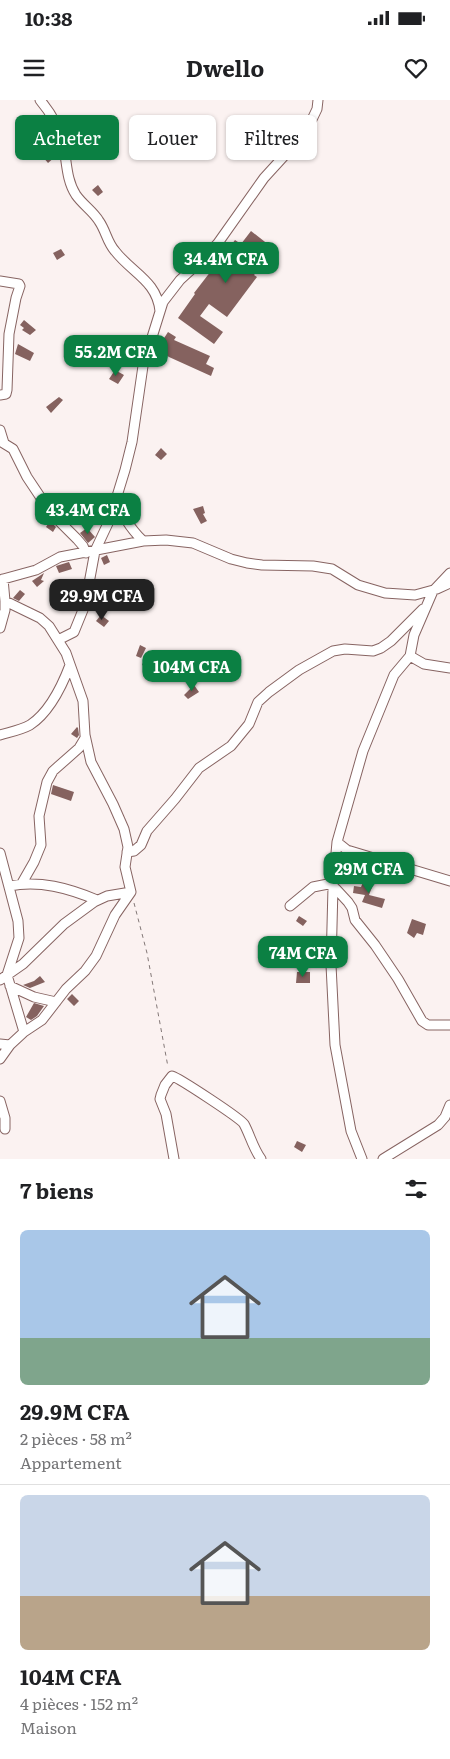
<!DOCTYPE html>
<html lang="fr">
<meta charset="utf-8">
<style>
:root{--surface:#fff;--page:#f2f2f2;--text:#202124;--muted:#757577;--line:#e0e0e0;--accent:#0b8043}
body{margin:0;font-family:Literata,serif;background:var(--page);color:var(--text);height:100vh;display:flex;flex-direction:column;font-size:19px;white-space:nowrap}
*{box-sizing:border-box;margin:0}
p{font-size:16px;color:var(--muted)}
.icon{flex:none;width:28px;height:28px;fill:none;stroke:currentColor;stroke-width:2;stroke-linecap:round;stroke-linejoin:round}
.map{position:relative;height:1059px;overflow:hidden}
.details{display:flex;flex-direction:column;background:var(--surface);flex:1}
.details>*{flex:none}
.hud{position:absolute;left:15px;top:15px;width:420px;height:45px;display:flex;gap:10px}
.price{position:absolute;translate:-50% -42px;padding:0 11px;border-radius:10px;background:var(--accent);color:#fff;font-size:16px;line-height:32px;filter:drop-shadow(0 1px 2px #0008)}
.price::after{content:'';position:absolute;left:50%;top:30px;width:15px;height:11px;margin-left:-8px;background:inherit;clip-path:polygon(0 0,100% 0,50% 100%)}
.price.on{background:#222;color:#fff}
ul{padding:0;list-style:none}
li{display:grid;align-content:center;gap:10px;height:265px;padding:0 20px}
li+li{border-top:1px solid var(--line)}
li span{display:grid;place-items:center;height:155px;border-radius:8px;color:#555}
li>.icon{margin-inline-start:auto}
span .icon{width:90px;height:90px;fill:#fffc;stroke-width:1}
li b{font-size:21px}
h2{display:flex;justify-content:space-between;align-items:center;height:60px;padding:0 20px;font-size:21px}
.tag{padding:0 18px;border-radius:8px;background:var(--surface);box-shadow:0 1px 4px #0004;font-size:18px;line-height:45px}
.tag.on{background:var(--accent);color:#fff}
.status{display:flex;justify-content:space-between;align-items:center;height:35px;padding:0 25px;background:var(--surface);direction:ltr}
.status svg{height:14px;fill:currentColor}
header{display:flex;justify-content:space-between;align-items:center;height:65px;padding:0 20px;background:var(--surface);font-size:22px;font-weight:700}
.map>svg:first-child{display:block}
.building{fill:#85625f}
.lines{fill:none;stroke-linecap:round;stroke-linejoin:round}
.street-casing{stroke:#876462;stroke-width:11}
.path{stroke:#837877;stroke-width:1;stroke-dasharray:4 4;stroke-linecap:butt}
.street{stroke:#fff;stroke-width:9}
</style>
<div class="status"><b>10:38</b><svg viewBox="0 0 49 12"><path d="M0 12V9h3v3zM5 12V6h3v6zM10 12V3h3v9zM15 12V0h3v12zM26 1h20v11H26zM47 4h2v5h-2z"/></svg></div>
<header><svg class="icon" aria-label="menu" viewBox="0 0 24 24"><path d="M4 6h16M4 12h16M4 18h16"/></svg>Dwello<svg class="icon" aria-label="heart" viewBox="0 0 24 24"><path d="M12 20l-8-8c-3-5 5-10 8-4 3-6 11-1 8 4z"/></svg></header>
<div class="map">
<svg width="450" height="1059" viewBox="0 0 450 1059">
<rect width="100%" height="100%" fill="#fbf2f1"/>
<path class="building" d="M50 49 56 56 48 63 42 56Z
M98 85 103 92 98 96 92 90Z
M251 131 274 149 254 175 257 177 227 217 209 204 200 216 223 232 214 244 178 218 195 194 194 193 235 140 241 144Z
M61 149 65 155 57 160 53 153Z
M24 220 36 230 30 235 22 230 24 228 20 225Z
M168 232 176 237 174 240 210 256 206 264 214 268 211 276 169 257 157 249Z
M18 244 34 253 30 261 15 254Z
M115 270 124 275 118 284 109 279Z
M59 297 63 300 51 313 46 307Z
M161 348 167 354 161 360 155 355Z
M203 406 205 413 203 414 207 421 201 424 193 409Z
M50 421 56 427 53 432 46 427Z
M87 428 95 437 88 443 80 433Z
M107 455 110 462 104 465 101 458Z
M69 462 72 469 59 473 56 466Z
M44 473 41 480 44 481 37 487 32 481Z
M20 490 25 494 19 501 13 498Z
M101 515 109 521 104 527 96 521Z
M140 545 146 548 141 558 136 556Z
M146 556 155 560 152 569 142 565Z
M194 585 199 592 188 599 184 595Z
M77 627 78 628 79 635 77 638 71 634Z
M53 685 74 692 71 701 51 694Z
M365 778 374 782 369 795 385 799 382 808 362 802 365 795 353 793 354 786 361 787Z
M299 816 307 821 303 826 296 821Z
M412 819 426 824 423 835 417 833 414 838 407 833Z
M297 872H310V883H296Z
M40 876 45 882 30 888 23 885 34 881Z
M72 894 79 901 74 906 67 899Z
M34 903 44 906 37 916 31 920 26 917Z
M297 1041 306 1045 302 1052 294 1047Z"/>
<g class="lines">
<defs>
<path id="street" d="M40 0C51 13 59 27 63 43 67 61 66 80 76 95 83 105 93 111 99 121 106 131 107 142 115 151 132 173 157 181 160 211
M0 181 19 184 20 186 16 198 9 234 7 290 6 294 0 295
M0 330 4 343
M0 341 13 349 27 377 51 413 77 439 83 446 86 453
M117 397C122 416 130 428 143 441
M3 479 5 501 40 518 49 526 66 553 83 601 85 635 91 662 113 704 124 729 128 747 125 767 131 792
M0 480 36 470 60 457 143 441 166 440 193 443 231 459 247 463 262 465 313 466 332 469 358 485 385 493 415 495 437 489 450 483
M0 528 5 510V501
M58 540 74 532 85 505 95 451 110 419 125 370 132 342 143 266 163 202 180 180 205 157 218 143 264 78 306 32 317 9 318 0
M410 556 424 564 450 568
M0 635C10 632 21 630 30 625 50 612 62 586 70 565
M337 742 347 750 450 781
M127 752 134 751 141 745 147 731 175 699 199 668 231 646 249 624 258 602 269 592 299 570 333 551 345 549 373 551 381 548 391 541 423 509
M0 753 18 821 19 838 7 875 24 932
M22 783 34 762 41 745 39 716 47 682 53 671 79 648 85 638
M9 786C40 780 68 788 97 800
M290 806 313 787 328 784 336 789 348 802 352 808 355 820 375 845 398 879 422 921 428 925H450
M0 880 23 864 64 824 94 802 107 796 131 792
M10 886 34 897 56 902
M0 944 10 945 24 932 42 920 66 889 85 871 96 856 115 815 131 792
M0 959 10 945
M0 1001 5 1018V1029
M174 1059 166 1014 160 999 161 995 165 985 172 976C179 978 240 1018 244 1024 250 1035 253 1048 261 1059
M362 1059 351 1031 335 945 331 865 333 787 337 742 363 651 394 575 410 556 414 535 433 491 450 473
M383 1059 438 1025 445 1017 450 1005"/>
</defs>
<use href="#street" class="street-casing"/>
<path class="path" d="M134 803 147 853 168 967"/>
<use href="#street" class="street"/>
</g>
</svg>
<b class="price" style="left:226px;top:184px">34.4M CFA</b>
<b class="price" style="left:116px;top:277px">55.2M CFA</b>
<b class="price" style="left:88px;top:435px">43.4M CFA</b>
<b class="price on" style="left:102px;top:521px">29.9M CFA</b>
<b class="price" style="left:192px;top:592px">104M CFA</b>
<b class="price" style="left:369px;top:794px">29M CFA</b>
<b class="price" style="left:303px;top:878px">74M CFA</b>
<div class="hud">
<a class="tag on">Acheter</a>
<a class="tag">Louer</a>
<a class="tag">Filtres</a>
</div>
</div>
<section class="details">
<h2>7 biens<svg class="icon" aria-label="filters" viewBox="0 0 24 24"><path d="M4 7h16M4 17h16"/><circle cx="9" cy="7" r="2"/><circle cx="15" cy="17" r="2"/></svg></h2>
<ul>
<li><span style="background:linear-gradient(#a9c7e8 70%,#7fa58c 0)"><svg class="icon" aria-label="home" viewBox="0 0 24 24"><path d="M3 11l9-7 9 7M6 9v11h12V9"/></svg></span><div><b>29.9M CFA</b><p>2 pièces · 58 m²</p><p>Appartement</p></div></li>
<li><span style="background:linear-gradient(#c9d6e8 65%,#b9a48a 0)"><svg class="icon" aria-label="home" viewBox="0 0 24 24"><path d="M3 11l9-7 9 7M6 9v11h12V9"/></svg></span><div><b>104M CFA</b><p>4 pièces · 152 m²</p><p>Maison</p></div></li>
</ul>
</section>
